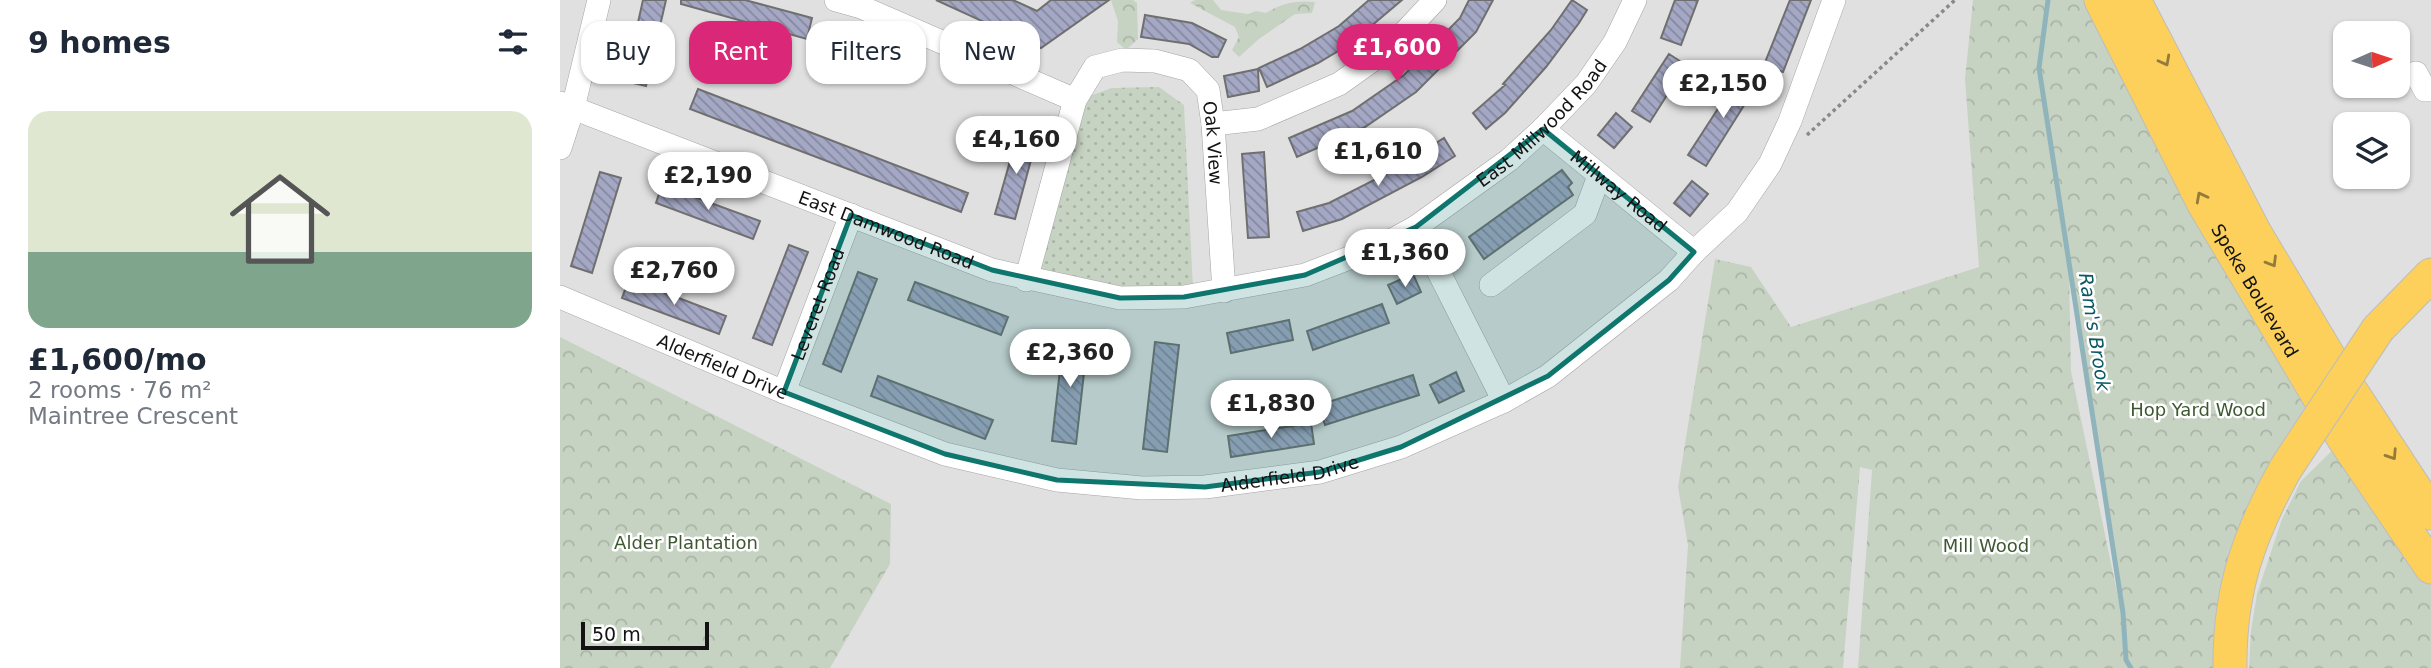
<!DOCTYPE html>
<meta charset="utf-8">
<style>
:root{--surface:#fff;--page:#f2f2f3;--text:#1f2937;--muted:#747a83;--line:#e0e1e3;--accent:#db2777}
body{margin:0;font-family:"DejaVu Sans",sans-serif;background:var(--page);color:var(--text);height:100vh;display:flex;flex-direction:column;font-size:26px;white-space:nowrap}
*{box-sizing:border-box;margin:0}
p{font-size:23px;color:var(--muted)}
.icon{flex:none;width:38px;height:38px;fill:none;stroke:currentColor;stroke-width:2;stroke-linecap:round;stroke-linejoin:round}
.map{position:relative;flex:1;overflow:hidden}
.side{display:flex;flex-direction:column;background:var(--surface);width:560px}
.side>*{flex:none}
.top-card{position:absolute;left:21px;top:21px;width:665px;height:63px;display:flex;gap:14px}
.needle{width:46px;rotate:87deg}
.fabs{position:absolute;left:1773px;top:21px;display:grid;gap:14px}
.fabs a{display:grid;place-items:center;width:77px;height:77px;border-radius:14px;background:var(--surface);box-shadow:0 2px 5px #0004;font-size:35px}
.scale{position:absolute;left:21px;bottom:18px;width:128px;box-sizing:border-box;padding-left:7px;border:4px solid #131313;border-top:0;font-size:19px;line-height:24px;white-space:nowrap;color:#131313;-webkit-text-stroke:5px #fff;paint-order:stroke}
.price{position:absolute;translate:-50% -60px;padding:0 16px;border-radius:24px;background:#fff;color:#222;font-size:23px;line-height:46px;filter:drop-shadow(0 2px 4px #0008)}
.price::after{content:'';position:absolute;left:50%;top:42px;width:21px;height:16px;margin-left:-10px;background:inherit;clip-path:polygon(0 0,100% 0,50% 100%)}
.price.on{background:var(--accent);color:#fff}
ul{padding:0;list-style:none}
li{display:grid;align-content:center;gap:14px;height:371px;padding:0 28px}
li+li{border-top:2px solid var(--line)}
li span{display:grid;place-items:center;height:217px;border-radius:21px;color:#555}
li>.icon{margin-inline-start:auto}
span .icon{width:126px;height:126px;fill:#fffc;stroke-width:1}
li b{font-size:30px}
h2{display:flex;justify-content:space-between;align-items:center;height:84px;padding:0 28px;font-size:30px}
.chip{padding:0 24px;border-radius:21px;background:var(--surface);box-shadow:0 2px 5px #0004;font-size:24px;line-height:63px}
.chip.on{background:var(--accent);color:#fff}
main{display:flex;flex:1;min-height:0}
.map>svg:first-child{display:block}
.grass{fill:url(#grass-dots)}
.forest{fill:url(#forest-crowns);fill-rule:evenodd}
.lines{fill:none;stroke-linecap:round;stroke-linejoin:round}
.stream{stroke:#90b4bb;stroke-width:5}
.building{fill:url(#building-back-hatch);stroke:#6f6f70;stroke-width:2}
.minor-casing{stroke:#a4a4a5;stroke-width:24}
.highway-casing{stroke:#bdbdbd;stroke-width:35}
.path{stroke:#89898a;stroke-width:3.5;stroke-dasharray:3.5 3.5;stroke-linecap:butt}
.minor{stroke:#fff;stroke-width:23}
.highway{stroke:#fcd05a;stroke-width:33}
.highway-bridge-casing{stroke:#bdbdbd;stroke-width:35;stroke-linecap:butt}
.highway-bridge{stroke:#fcd05a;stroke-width:33}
.oneway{stroke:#937b3a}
.marked{fill:#0f766e;fill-opacity:0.2;stroke:#0f766e;stroke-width:5;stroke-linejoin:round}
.labels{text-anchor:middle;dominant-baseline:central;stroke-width:5;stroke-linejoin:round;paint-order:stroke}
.street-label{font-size:18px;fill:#131313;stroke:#fff}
.park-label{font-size:18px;fill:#3d5830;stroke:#fff}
.water-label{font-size:19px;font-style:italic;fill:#095964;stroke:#fff}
</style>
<main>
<section class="side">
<h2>9 homes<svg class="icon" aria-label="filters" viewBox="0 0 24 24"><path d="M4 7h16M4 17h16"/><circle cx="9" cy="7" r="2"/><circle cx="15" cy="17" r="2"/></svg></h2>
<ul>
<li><span style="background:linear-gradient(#dfe7d0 65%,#7fa58c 0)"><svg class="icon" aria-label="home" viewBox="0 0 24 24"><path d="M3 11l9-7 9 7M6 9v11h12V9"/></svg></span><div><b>£1,600/mo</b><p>2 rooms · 76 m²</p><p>Maintree Crescent</p></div></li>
</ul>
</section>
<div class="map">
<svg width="1871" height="668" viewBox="0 0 1871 668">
<defs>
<pattern id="grass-dots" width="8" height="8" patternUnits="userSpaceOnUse" patternTransform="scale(1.75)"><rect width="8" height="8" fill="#c7d3c2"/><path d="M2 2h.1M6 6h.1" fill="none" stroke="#aab4a6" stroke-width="1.8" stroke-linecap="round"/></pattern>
<pattern id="forest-crowns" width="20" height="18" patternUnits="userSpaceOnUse" patternTransform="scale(1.75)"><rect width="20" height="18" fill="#c7d3c2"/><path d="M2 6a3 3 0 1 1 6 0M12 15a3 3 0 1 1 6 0" fill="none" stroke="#aab4a6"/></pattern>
<pattern id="building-back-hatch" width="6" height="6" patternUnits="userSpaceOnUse" patternTransform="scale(1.75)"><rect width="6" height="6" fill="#a5a8c4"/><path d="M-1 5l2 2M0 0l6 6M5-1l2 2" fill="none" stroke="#85889e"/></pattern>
</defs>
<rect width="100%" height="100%" fill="#e0e0e1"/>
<path class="grass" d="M599 87 624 105 633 289 550 288 479 272 521 99 552 88Z"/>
<path class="forest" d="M551 0H573L577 3 578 39 566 50 557 42 558 21Z
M635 0H653L661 10 688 14 696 11 706 13C721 3 737 0 755 2L752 13 735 14 699 39 679 57 672 50 679 37 675 27 630 3Z
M1413 0H1541L1761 414 1726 468 1670 668H1298L1312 470 1300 467 1283 668H1120L1128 545 1118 487 1155 259 1191 267 1231 327 1419 267 1405 79ZM1509 272 1563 613V621L1511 371Z
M0 337 331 504 330 564 270 668H0Z
M1784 439 1871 567V668H1689L1691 630 1697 594 1722 519 1741 481Z"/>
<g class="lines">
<path class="stream" d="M1488 0 1479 68 1563 613 1566 660 1571 668"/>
</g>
<path class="building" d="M83 0H106L86 86 65 81Z
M121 0H185L252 18 247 39 121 4Z
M376 0H453L477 11 491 0H549L481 48Z
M809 0H842L790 44 758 63 707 87 699 68 740 49 779 26Z
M909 0H933L916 32 856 92 805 127 737 157 729 138 792 111 844 75 900 18Z
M1012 0 1027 10 1019 23 986 67 945 113 926 129 913 113 945 85 943 84 991 30Z
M1115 0H1138L1121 45 1101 38Z
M1230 0H1251L1223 72 1204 65Z
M585 15 632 23 666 40 658 57H652L629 44 581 37Z
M1109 54 1126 65 1090 122 1072 111Z
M698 69 699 91 668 97 664 76Z
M1181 73 1198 83 1146 166 1128 155Z
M138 89 408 193 401 212 130 109Z
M1056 113 1072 127 1054 148 1038 135Z
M458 133 477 138 455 219 435 214Z
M884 138 895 156 862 177 782 219 743 231 737 212 769 203 834 170Z
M704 152 709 237 688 238 682 154Z
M1002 170 1012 183 1008 187 1013 195 924 259 909 237Z
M40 172 61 178 32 273 11 266Z
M1132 181 1148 194 1130 216 1114 203Z
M102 185 200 221 193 239 96 203Z
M229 245 248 252 212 345 193 338Z
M298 272 317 279 281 372 263 364Z
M853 274 861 292 837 304 828 285Z
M69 279 166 316 159 334 62 298Z
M355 282 448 317 441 335 348 300Z
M822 304 829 323 753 350 747 331Z
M729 320 733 340 671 353 667 333Z
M504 334 528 337 516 444 492 441Z
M595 342 619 345 607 452 583 449Z
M896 372 904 391 879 403 870 385Z
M853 375 859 395 765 425 759 405Z
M318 376 433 420 425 439 311 396Z
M751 423 754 444 671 457 668 436Z"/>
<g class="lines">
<defs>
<g id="minor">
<path d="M276 0 301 7 515 100"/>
<path d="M1856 73 1865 90H1871"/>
<path id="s1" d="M0 103 432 270 560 298 624 297 745 275 823 245 856 227 949 160 983 129 1026 84 1055 42 1075 0"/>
<path d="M653 124 698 119 779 84 831 47 875 0"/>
<path id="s2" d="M983 129 1134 252"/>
<path d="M0 148 13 108 39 0"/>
<path d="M856 227 944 401"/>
<path id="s3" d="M466 280 515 100 535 67 562 60 595 61 629 70 648 90 653 124 664 291"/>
<path d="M931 285 1025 214 1039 176"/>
<path id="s4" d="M0 297 224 392 385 454 497 480 582 488 645 487 760 472 841 447 944 401 988 376 1109 280 1134 252 1177 212 1210 164 1230 121 1274 0"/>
<path id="s5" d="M224 392 291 215"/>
</g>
<g id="highway">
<path id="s6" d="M1541 0 1644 204 1784 439 1871 567"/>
<path d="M1574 0 1695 233 1772 362 1871 513"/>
<path d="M1818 329 1871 275"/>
<path d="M1670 668C1669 591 1689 534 1726 468"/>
</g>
</defs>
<use href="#minor" class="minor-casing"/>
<use href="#highway" class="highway-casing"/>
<path class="path" d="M1247 135 1395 0"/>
<use href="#minor" class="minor"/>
<use href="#highway" class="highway"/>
<defs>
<path id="highway-bridge" d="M1726 468 1818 329"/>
</defs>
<use href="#highway-bridge" class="highway-bridge-casing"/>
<use href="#highway-bridge" class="highway-bridge"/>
</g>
<defs><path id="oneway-chevron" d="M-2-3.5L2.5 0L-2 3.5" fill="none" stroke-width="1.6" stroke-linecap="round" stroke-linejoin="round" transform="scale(1.75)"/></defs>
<g class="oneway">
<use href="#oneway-chevron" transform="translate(1605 61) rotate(62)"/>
<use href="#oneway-chevron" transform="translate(1641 197) rotate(-118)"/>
<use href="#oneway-chevron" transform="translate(1712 262) rotate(59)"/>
<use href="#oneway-chevron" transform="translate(1832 455) rotate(57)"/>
</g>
<path class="marked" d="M983 129 1134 252 1109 280 988 376 841 447 760 472 645 487 497 480 385 454 224 392 291 215 432 270 560 298 624 297 745 275 856 227Z"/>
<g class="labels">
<g class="street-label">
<text stroke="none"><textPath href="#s1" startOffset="1066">East Millwood Road</textPath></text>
<text stroke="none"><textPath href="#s3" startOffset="402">Oak View</textPath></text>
<text stroke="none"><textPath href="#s2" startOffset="98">Millway Road</textPath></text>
<text stroke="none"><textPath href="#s1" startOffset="350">East Damwood Road</textPath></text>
<text stroke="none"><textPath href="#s6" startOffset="329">Speke Boulevard</textPath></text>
<text stroke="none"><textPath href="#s5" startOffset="94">Leveret Road</textPath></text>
<text stroke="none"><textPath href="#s4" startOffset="177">Alderfield Drive</textPath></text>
<text stroke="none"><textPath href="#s4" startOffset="765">Alderfield Drive</textPath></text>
</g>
<g class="park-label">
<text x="1638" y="409">Hop Yard Wood</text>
<text x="126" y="542">Alder Plantation</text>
<text x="1426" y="545">Mill Wood</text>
</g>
<g class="water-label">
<text transform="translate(1535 332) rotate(81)">Ram's Brook</text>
</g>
</g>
</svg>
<div class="fabs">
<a><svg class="needle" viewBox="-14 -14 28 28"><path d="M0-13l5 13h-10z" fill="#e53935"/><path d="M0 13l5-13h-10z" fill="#747a83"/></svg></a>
<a><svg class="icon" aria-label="layers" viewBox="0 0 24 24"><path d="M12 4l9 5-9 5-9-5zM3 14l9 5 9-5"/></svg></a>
</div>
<div class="scale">50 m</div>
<b class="price on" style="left:837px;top:84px">£1,600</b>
<b class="price" style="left:1163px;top:120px">£2,150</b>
<b class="price" style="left:456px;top:176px">£4,160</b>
<b class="price" style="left:818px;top:188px">£1,610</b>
<b class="price" style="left:148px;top:212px">£2,190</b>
<b class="price" style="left:845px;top:289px">£1,360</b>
<b class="price" style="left:114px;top:307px">£2,760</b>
<b class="price" style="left:510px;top:389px">£2,360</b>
<b class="price" style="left:711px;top:440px">£1,830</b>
<div class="top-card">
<a class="chip">Buy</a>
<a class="chip on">Rent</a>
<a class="chip">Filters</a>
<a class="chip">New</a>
</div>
</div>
</main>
